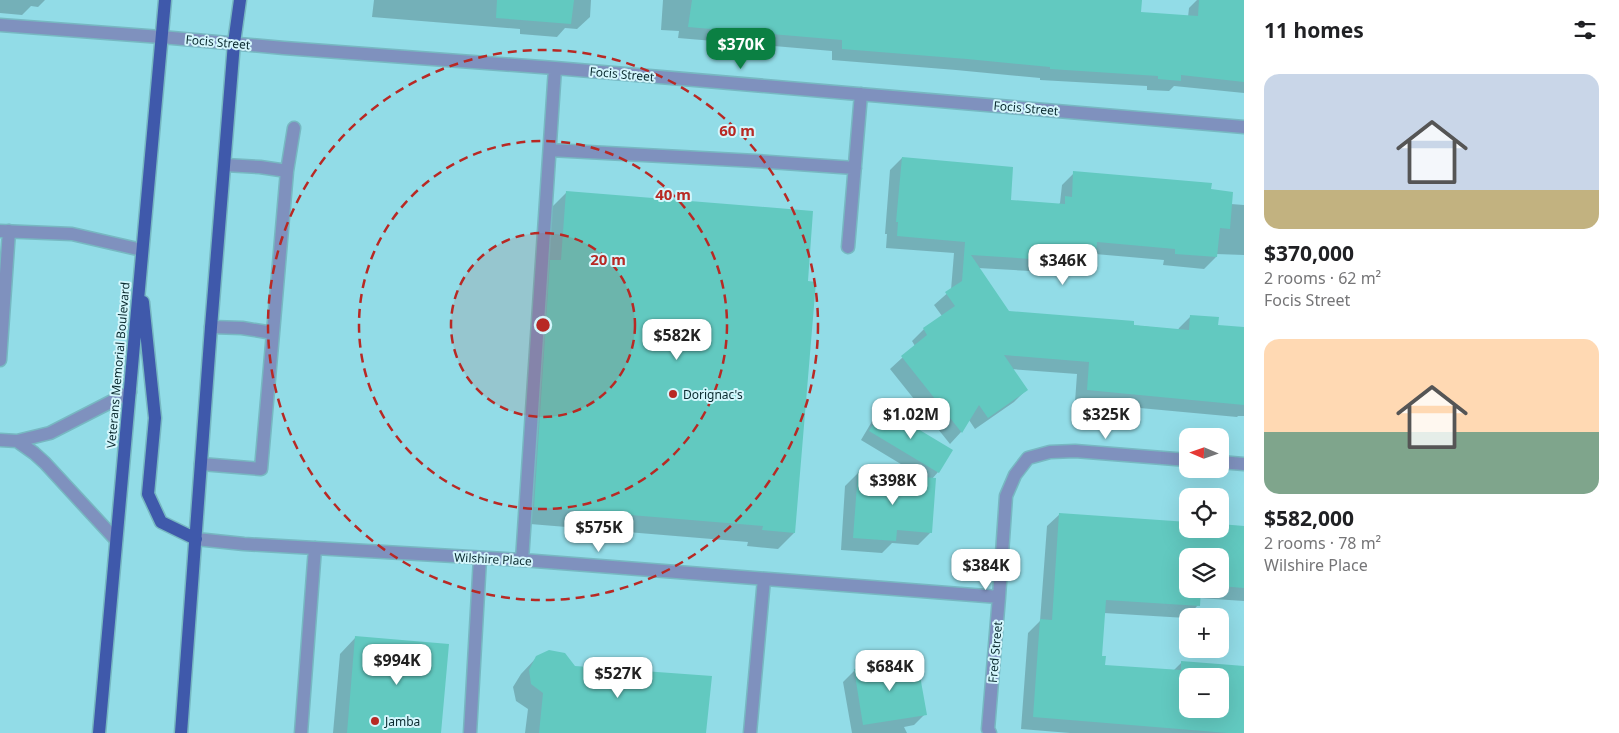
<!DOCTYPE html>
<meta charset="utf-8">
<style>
:root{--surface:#fff;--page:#f6f6f6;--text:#202124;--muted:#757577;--accent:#0b8043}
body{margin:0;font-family:"Noto Sans",sans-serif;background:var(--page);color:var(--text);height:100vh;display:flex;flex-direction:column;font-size:19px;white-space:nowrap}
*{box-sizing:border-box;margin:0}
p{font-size:16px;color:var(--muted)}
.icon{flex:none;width:28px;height:28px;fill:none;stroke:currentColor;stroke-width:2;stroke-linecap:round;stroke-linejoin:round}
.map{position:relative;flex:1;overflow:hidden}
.side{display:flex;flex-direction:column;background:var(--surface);width:375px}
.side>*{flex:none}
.needle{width:32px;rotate:272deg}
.fabs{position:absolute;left:1179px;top:428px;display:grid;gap:10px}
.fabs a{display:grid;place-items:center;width:50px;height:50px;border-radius:10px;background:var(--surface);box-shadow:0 5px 20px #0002;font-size:25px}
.price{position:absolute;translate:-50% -42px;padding:0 11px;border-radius:10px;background:#fff;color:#222;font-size:16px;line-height:32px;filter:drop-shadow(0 1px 2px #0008)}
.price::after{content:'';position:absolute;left:50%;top:30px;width:15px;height:11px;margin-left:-8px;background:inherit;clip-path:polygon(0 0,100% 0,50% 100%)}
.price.current{background:var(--accent);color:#fff}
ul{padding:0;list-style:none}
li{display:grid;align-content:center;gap:10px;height:265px;padding:0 20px}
li span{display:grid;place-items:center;height:155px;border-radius:15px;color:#555}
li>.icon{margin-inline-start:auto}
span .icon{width:90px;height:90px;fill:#fffc;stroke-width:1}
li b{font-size:21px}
h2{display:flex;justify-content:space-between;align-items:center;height:60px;padding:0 20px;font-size:21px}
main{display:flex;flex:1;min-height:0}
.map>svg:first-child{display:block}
.shadow{fill:#0003;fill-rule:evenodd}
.building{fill:#62c9c0;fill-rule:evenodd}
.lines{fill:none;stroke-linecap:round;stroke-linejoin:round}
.minor-casing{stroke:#77b8c2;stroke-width:15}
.major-casing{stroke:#77b8c2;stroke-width:15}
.minor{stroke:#7f91be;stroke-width:12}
.major{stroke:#3f59ab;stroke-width:12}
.ring{fill:none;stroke:#b82924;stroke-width:2.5;stroke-dasharray:9 6}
.poi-dot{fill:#b82924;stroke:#d3f6fc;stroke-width:2}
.labels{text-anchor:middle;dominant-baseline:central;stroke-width:4;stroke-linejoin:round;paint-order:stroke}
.street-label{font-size:12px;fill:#09292e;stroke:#d3f6fc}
.poi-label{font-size:12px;fill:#09292e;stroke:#d3f6fc;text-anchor:start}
.centre{fill:#b82924;stroke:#d3f6fc;stroke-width:2.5}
.ring-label{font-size:15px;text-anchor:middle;font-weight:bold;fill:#b82924;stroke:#d3f6fc;stroke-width:4;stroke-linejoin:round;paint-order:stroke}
</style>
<main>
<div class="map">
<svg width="1244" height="733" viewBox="0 0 1244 733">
<rect width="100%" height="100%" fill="#92dce7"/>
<path class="shadow" d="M0 0H45L38 7 31 6 22 15 0 13Z
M374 0H591L590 17 577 29 565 28 557 37 520 34V29L372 17Z
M663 0H1141L1140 13 1188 17 1189 8 1197 0 1244 1V93L1174 86 1169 91 1147 90V86L1040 80V78L956 70 832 60V51L678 38 679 31 661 30Z
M902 158 1010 201 1058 205 1060 203 1062 185 1074 173 1209 191 1231 204 1244 205V255L1216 254V257L1204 269 1163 265 1164 260 1095 254 1094 262 1082 274 978 268 1008 312 1178 330 1179 328 1191 316 1217 326 1244 328V416H1238L1237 417 1075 402 1077 374 1011 369 1026 390 1014 402 975 429 969 420 961 432 950 444 890 369 915 346 912 341 924 329 942 316 934 305 951 290 954 253 886 248 887 234H885L890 170Z
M567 192 806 282 794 533 778 549 747 546 748 542 518 523 535 277 546 265 551 208Z
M883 409 938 472 932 479 931 532 918 545 892 543 882 553 841 550 845 486 858 473 924 478 861 440 874 418Z
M1060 514 1188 529H1220V525L1244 527V601L1199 598 1198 605 1186 618 1104 613 1101 657 1104 666 1173 671 1182 662 1244 668V733H1070L1021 729 1028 633 1040 621 1047 526ZM1188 556H1220V589H1188ZM1188 676H1220V709H1188Z
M356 637 440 733H333L340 654Z
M537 657 575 668 705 733H525L528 709 516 701 513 687 521 674Z
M854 671 925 714 914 725 904 727 907 733H852L843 682Z"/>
<path class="building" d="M497 0H574L571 24 496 18Z
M692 0H1142L1141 12 1198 16 1199 0H1244V82L1181 75V81L1158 79V76L1050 69V67L967 59 842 49V40L688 27Z
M902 157 1013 167 1011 200 1065 204V196L1072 197 1073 171 1212 183 1211 189 1233 192 1230 229 1220 228 1217 257 1175 254V249L1097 242 1095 263 971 255 1009 311 1134 321V325L1189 330 1190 315 1219 317 1218 325 1244 327V405L1087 390 1089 362 1004 355 1028 390 988 418 979 405 962 433 901 356 927 335 923 328 955 306 945 292 962 281 965 242 897 236 898 222H896Z
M566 191 813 211 808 281 816 282 795 533 762 530 763 526 534 507 550 260H561Z
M883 408 953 450 939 473 869 431Z
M858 472 936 478 932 533 897 530 896 541 853 538Z
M1059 513 1188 522V529H1220V524L1244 526V588L1220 586V556H1188V589H1201L1200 606 1106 600 1102 656H1106L1105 665 1181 670V661L1244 666V733H1228L1033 717 1040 619 1052 620ZM1188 676H1220V709H1188Z
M355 636 449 644 441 733H347Z
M549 650 565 653 575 666 712 676 706 733H539L543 693 531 684 529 670 536 656Z
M917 659 927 715 863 725 854 669Z"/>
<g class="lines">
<defs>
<path id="minor" d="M0 25 161 37 284 48 555 68 1244 127
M550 150 756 161 855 168
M225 165 260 167 287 171
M0 231 72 234 142 250
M848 247 861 94
M273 333 287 171 294 128
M0 360 9 231
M0 440 17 441 50 433 130 392
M17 441 34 453 45 463 116 540
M1220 462 1244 464
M201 464 261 469 273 333 242 328 211 327
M196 539 244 544 522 560 999 597
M522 560 555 68
M301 733 315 548
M470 733 480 558
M750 733 764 579
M990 733 988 729 999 597 1006 496 1015 475 1028 458 1050 452 1075 451 1188 460"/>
<path id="major" d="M143 302 155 418 148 494 161 522 196 539
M99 733 165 0
M181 733 211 327 234 43 240 0"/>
</defs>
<use href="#minor" class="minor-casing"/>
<use href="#major" class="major-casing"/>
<use href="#minor" class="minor"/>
<use href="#major" class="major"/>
</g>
<circle cx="543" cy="325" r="92" fill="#b82924" fill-opacity=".12"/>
<g class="ring">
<circle cx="543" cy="325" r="92"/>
<circle cx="543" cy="325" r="184"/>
<circle cx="543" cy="325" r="275"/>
</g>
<g class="poi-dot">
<circle cx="673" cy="394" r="5"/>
<circle cx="375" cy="721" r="5"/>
</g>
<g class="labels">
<g class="street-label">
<text transform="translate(218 42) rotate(5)">Focis Street</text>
<text transform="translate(622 74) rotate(5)">Focis Street</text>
<text transform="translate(1026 108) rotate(5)">Focis Street</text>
<text transform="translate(118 365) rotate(-85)">Veterans Memorial Boulevard</text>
<text transform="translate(493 559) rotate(3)">Wilshire Place</text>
<text transform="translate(995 652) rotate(-85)">Fred Street</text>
</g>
<g class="poi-label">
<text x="683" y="394">Dorignac's</text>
<text x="385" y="721">Jamba</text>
</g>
</g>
<circle cx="543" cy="325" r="8" class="centre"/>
<g class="ring-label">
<text x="737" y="136">60 m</text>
<text x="673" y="200">40 m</text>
<text x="608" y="265">20 m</text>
</g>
</svg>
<div class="fabs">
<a><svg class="needle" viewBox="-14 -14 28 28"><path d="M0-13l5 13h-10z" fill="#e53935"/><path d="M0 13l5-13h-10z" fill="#757577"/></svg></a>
<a><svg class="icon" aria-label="locate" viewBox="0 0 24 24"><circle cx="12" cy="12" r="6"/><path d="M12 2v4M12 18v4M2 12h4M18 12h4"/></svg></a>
<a><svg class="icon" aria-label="layers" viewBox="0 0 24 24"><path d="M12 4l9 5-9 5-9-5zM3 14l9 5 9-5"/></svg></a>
<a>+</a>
<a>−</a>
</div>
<b class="price current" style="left:741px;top:70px">$370K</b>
<b class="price" style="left:1063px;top:286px">$346K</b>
<b class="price" style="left:677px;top:361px">$582K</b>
<b class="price" style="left:911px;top:440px">$1.02M</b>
<b class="price" style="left:1106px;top:440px">$325K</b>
<b class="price" style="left:893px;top:506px">$398K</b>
<b class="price" style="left:599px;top:553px">$575K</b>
<b class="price" style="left:986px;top:591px">$384K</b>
<b class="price" style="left:397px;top:686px">$994K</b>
<b class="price" style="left:890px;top:692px">$684K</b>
<b class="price" style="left:618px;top:699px">$527K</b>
</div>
<section class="side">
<h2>11 homes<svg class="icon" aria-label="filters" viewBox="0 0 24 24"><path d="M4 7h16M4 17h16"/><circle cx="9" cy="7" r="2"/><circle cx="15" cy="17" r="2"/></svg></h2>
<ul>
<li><span style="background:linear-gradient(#c9d6e8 75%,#c2b280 0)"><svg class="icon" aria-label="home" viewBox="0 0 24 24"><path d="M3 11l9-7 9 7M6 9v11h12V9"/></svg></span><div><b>$370,000</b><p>2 rooms · 62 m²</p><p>Focis Street</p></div></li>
<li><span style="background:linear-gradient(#ffd9b3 60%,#7fa58c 0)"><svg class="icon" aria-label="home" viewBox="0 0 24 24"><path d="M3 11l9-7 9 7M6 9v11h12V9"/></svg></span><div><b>$582,000</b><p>2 rooms · 78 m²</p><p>Wilshire Place</p></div></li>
</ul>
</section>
</main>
